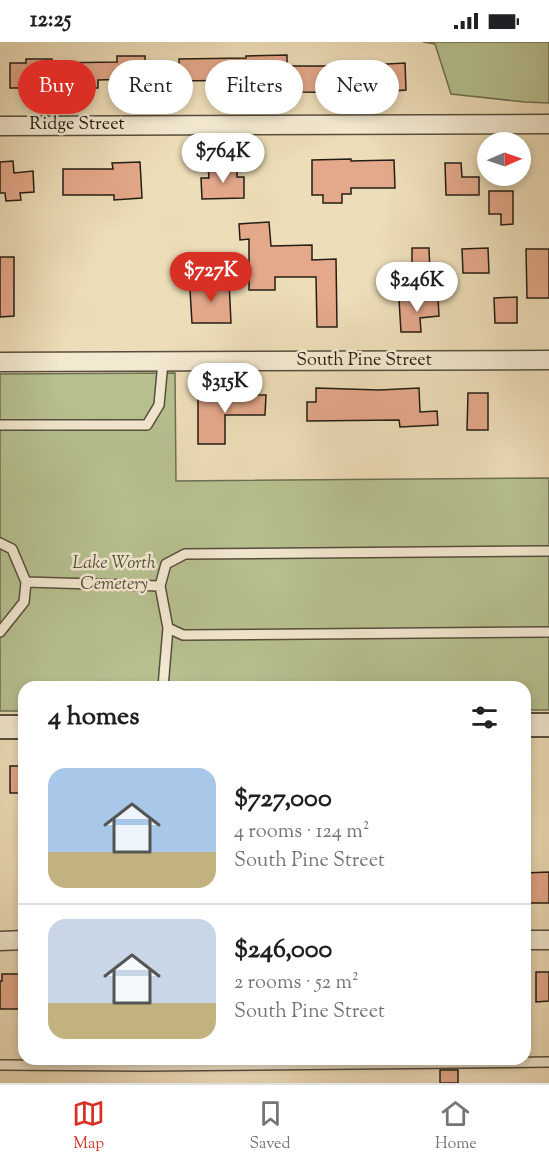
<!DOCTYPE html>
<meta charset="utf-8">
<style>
:root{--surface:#fff;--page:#f2f2f2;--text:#202124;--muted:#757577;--line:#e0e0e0;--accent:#d93025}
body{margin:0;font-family:"Sorts Mill Goudy",serif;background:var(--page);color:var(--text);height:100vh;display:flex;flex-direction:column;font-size:22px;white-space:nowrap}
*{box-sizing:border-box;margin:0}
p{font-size:20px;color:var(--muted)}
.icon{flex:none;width:33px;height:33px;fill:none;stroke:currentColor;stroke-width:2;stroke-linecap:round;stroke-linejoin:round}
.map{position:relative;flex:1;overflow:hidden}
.sheet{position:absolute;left:18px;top:639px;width:513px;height:384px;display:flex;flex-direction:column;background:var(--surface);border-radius:18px;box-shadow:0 3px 9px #0003}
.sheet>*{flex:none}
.hud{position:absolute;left:18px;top:18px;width:513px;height:54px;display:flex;gap:12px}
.needle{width:39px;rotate:88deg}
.controls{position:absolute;left:477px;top:90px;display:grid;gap:12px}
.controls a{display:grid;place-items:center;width:54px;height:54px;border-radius:50%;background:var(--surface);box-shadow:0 3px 9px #0003;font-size:30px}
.price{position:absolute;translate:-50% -51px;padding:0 14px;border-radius:21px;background:#fff;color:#222;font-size:20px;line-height:39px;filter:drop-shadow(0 2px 3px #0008)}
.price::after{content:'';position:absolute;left:50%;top:36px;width:18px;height:14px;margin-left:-9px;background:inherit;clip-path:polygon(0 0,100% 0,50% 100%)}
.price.selected{background:var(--accent);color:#fff}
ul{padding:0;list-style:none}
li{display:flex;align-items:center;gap:18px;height:150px;padding:0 30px}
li+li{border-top:2px solid var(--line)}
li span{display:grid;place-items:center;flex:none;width:168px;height:120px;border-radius:18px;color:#555}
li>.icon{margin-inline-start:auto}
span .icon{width:72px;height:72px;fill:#fffc;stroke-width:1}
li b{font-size:26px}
h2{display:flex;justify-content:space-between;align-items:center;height:72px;padding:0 30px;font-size:26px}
.pill{padding:0 21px;border-radius:27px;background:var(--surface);box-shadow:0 3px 9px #0003;font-size:21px;line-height:54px}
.pill.selected{background:var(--accent);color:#fff}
.status{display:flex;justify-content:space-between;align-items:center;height:42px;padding:0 30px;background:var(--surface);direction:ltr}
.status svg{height:16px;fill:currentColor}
.menu{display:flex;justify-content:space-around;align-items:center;height:84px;border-top:2px solid var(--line);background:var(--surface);font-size:16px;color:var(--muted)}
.menu a{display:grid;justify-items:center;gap:3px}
.menu .selected{color:var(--accent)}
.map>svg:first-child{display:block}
.green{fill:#b7c190;stroke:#6e7052;stroke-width:1.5}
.building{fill:#e4a88a;stroke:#251e14;stroke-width:1.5}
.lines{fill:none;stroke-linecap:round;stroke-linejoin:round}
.service-casing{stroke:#574e3d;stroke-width:12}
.minor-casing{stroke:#574e3d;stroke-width:21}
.tertiary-casing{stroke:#574e3d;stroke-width:26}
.service{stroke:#f3e9d1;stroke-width:9}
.minor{stroke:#f3e9d1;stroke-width:18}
.tertiary{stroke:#f3e9d1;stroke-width:22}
.labels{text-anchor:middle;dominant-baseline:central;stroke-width:5;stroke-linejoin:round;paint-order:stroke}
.street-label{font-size:18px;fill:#251e14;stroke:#f3e9d1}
.park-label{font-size:18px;font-style:italic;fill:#514f39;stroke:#f3e9d1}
</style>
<div class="status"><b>12:25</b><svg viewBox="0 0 49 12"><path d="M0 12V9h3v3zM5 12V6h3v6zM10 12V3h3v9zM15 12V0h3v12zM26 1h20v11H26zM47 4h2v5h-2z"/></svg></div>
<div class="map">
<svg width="549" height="1041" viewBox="0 0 549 1041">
<rect width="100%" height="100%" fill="#edddb8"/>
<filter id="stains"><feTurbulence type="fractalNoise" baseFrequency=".00333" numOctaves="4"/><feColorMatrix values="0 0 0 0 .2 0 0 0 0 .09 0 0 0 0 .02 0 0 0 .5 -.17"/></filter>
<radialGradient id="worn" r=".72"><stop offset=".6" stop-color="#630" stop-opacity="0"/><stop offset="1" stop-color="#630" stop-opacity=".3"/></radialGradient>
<path class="green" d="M423 0H549V61L525 60 451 52 435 2Z
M175 331 176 439 549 436V668H525V645H24V669H0V332Z"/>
<path class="building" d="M287 13V24H351L405 21 406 48 366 51 301 50 300 39H260V50L246 51V38L179 39V17L246 16V14Z
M117 14H145L146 44H131V37L98 38V46H10V21H26V17H52V21L117 20Z
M351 117V119L394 118 395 146H351V152H342V161H323V153H312V118Z
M13 119 14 131 33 129 34 150 20 151 21 158 6 159 5 151H0V120Z
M140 120 142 156 114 158V153H63V127H113L112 121Z
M445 121H461L462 135H479V153H446Z
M208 125H237V135H244V156L202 157 201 136H209Z
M489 149H513V182L501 183V172H489Z
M269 180 271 204 312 203V218L336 217 337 285H317L316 235H275V248H249V197L240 198 239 182Z
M412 206H429L430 231H412Z
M488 206 489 231H463L462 207Z
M526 207H549V256H527Z
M0 215H14V274L0 275Z
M229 239 231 281H192L190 248H201V240Z
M517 255V281H495L494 256Z
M438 256 439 274 420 276 421 290H401L399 258Z
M316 346 379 348 419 346 420 370 437 369 438 383 400 385 399 378 307 379V360H316Z
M232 350H251V353H266L265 373H225V402H198V355L232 354Z
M468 351H488V388H467Z
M10 724H24V751H10Z
M549 830V861H525V831Z
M536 930H549V959L536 960Z
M2 932H24V967H0V939H2Z
M440 1028H458V1041H440Z"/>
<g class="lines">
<defs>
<path id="service" d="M0 383H147L159 363 163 320
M0 501 12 507 26 540 24 560 0 590
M26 540 160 544 166 522 185 512 549 509
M160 544 168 586 183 593 549 590
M163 645 168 586
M0 1023 144 1024 549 1020"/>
<path id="minor" d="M0 84 549 82
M0 320 549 318
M525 898H549
M0 899 24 898"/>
<path id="tertiary" d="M525 683H549
M0 685H24"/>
</defs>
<use href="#service" class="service-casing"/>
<use href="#minor" class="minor-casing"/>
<use href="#tertiary" class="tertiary-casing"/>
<use href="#service" class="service"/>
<use href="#minor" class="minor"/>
<use href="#tertiary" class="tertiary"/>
</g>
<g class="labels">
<g class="street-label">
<text x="77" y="83">Ridge Street</text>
<text x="364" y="319">South Pine Street</text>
</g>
<g class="park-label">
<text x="114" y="522">Lake Worth<tspan x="114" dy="21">Cemetery</tspan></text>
</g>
</g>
<rect width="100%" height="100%" filter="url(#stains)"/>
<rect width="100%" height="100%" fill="url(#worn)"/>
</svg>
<div class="controls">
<a><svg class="needle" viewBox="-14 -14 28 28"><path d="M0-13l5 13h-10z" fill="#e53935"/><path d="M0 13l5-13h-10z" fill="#757577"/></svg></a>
</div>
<b class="price" style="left:223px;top:142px">$764K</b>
<b class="price selected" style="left:211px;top:261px">$727K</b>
<b class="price" style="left:417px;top:271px">$246K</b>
<b class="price" style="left:225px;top:372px">$315K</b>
<div class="hud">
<a class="pill selected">Buy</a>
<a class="pill">Rent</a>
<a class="pill">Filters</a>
<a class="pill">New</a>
</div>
<section class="sheet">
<h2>4 homes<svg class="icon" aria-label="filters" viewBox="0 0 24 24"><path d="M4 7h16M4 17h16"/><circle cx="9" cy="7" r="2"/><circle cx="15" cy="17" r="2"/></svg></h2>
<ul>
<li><span style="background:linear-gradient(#a9c7e8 70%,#c2b280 0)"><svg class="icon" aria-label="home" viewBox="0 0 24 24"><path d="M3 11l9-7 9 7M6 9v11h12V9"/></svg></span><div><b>$727,000</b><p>4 rooms · 124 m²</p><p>South Pine Street</p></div></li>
<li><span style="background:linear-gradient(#c9d6e8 70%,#c2b280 0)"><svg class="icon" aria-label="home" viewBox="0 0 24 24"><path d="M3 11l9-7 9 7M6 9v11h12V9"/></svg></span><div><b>$246,000</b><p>2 rooms · 52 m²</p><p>South Pine Street</p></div></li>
</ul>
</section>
</div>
<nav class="menu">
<a class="selected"><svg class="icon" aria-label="map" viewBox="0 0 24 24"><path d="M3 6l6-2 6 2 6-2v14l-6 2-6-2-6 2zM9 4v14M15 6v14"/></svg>Map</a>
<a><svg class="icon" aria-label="saved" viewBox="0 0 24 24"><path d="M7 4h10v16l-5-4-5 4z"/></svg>Saved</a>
<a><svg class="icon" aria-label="home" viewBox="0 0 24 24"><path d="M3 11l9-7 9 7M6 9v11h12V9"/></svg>Home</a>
</nav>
